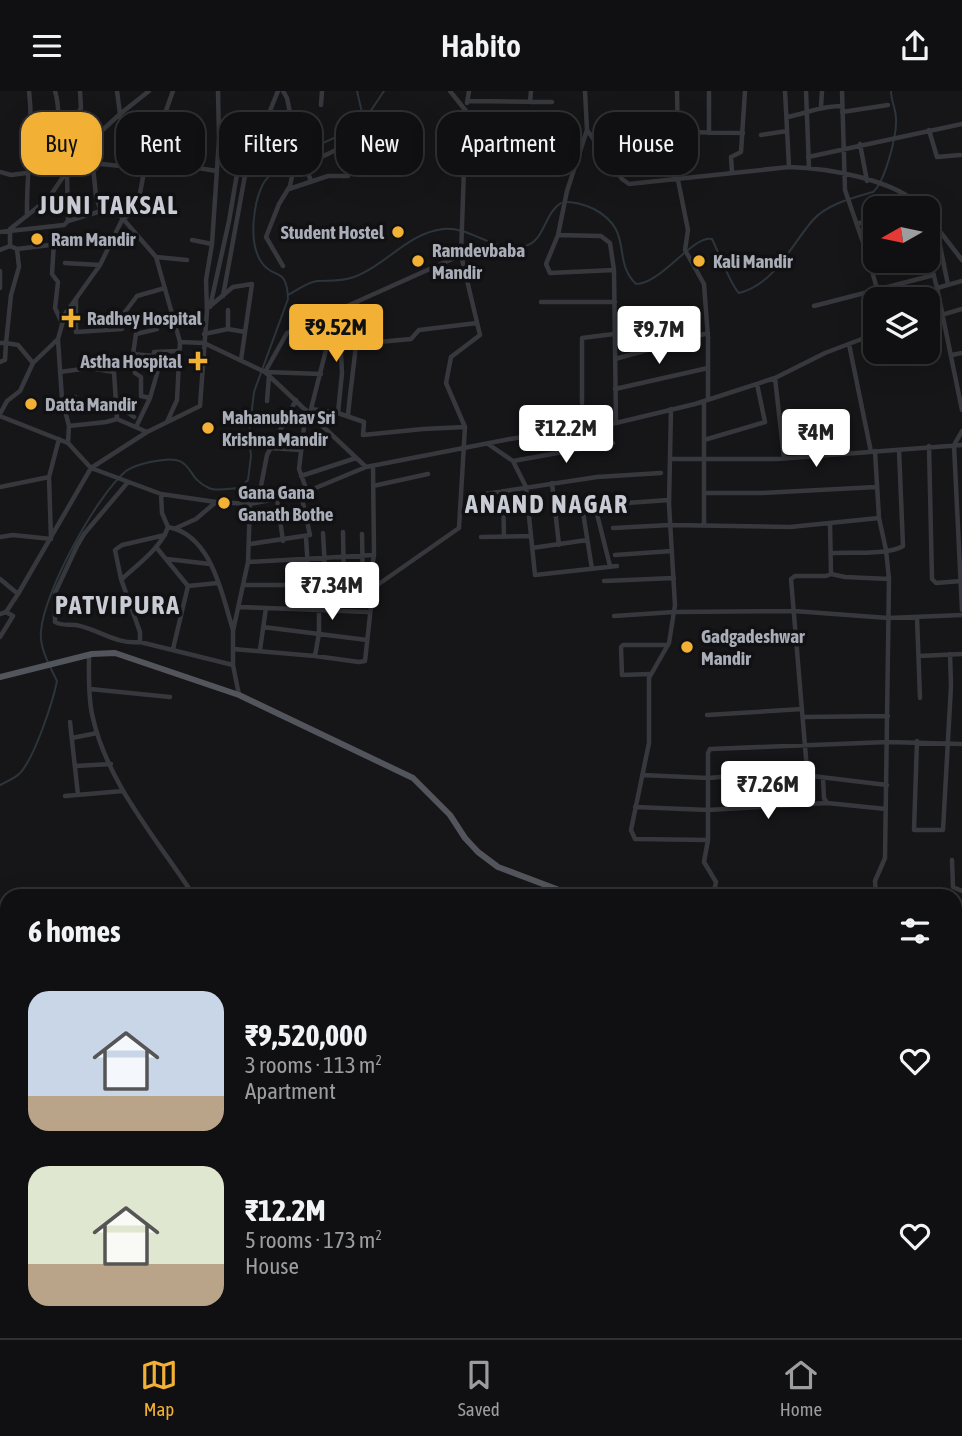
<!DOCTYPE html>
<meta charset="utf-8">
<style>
:root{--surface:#101012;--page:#19191b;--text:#f1f3f6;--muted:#9c9d9f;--line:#303032;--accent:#f2b134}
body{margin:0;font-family:"Asap Condensed",sans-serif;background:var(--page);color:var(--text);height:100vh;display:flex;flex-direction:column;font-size:26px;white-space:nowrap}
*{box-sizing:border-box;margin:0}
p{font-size:23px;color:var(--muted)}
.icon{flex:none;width:38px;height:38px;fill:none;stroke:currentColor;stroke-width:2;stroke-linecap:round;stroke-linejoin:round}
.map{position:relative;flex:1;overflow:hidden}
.drawer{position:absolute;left:0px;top:798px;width:962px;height:450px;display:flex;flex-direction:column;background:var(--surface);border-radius:21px 21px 0 0;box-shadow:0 7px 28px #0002,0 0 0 2px var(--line)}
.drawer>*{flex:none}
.top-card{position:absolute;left:21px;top:21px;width:920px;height:63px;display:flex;gap:14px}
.needle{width:46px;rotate:261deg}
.controls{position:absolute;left:863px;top:105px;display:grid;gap:14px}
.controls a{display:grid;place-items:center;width:77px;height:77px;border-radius:14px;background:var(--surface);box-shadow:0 7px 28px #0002,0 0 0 2px var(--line);font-size:35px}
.price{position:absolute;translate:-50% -60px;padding:0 16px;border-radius:7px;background:#fff;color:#222;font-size:23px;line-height:46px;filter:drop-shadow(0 2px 4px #0008)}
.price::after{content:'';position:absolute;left:50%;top:42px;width:21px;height:16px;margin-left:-10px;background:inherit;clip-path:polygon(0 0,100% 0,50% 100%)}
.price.selected{background:var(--accent);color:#111}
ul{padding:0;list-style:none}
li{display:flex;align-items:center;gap:21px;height:175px;padding:0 28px}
li span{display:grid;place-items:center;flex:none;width:196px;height:140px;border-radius:21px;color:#555}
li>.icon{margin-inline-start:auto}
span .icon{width:84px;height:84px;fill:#fffc;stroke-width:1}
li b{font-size:30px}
h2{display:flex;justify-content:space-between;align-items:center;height:84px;padding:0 28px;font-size:30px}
.chip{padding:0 24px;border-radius:21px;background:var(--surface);box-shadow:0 7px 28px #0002,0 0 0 2px var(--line);font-size:24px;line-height:63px}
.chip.selected{background:var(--accent);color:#111}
header{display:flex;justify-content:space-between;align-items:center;height:91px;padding:0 28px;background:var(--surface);font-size:32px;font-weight:600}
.dock{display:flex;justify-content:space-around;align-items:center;height:98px;border-top:2px solid var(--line);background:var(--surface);font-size:19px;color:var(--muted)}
.dock a{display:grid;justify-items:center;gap:4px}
.dock .selected{color:var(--accent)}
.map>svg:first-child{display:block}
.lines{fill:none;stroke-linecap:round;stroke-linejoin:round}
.stream{stroke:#2c353c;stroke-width:2}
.minor{stroke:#37383d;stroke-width:4.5}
.primary{stroke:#53555c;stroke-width:6}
.rail{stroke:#4a4c52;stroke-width:2;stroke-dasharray:9 7;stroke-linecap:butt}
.poi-dot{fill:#f2b134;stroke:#111113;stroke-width:2.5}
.labels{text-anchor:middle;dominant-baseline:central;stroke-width:7;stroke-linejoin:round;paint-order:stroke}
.poi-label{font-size:19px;font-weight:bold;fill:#a8adb8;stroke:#111113;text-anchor:start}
.district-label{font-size:26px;font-weight:bold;letter-spacing:2px;fill:#c9ccd4;stroke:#111113}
</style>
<header><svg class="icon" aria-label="menu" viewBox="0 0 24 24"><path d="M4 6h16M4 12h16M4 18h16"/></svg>Habito<svg class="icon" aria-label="share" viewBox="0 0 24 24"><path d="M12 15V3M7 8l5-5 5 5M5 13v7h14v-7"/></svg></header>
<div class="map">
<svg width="962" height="1247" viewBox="0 0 962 1247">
<rect width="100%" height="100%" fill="#161618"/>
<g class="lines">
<path class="stream" d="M357 0 363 26
M301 62 356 37 372 18 384 0
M567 111C576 111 585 114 594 118 635 140 611 169 636 193 661 193 694 143 712 148 719 162 730 193 739 202 775 193 791 154 813 129 827 113 853 107 873 101 885 91 897 44 896 28 896 18 891 10 891 0
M288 204C297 199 308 191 317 190 330 189 341 191 354 186 385 175 408 142 443 138 471 135 496 163 525 155 545 150 544 122 561 112
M0 694C6 691 15 687 19 683 34 669 53 610 57 590 50 575 39 557 41 540 44 501 96 405 126 380 133 375 148 371 156 370 196 362 183 386 209 397 217 401 231 397 240 397L248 389 251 365 249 344 254 301 288 208C287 175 274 189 262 172 248 153 253 113 263 93 270 81 285 72 296 65
M0 833 7 844
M0 1018 7 1016"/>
<path class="minor" d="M55 0C60 18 59 38 55 56
M80 0 81 17C69 33 78 63 93 75L96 106 101 120 118 122 156 166 180 251 177 309 167 331
M117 0 122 38 121 75 144 81
M283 0 287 7 301 75
M585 0 587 39 622 88 629 93 789 76C826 77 896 88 922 117
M677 0 678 57
M785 0 789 76
M806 0 809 77
M842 0 845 99 867 163 880 208
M468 10 552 11
M530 11 531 0
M467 12 469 0
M321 14 322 0
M821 15 822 0
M842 21 888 14
M787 26C808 22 819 15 842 15
M587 39 567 100 558 144 546 173 550 182 614 179
M929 39 937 66 960 64
M677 41 743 42
M709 42V0
M194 43 191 76 217 80
M761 44 787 40
M30 52 79 63
M860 53 867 90
M808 66 962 33
M91 72 121 75
M305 74 311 90
M0 81 11 84 26 82
M732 81 731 66 741 61 745 0
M67 82 68 130
M678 89 688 139 685 159 704 193 708 247V308
M289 98 328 85H348
M908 117 919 114
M27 125C26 83 34 42 29 0
M928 125 962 169
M857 133 875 127
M936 135 948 194
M0 141 64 134 68 130 101 120
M558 144 601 145 610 152 614 179 616 332
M73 149 111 153
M192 149 212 153
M17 158 50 154 54 151 52 183 58 191 55 217 62 232
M0 159 10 155
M928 162 937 197 962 319
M156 166 187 169
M65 172 100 174
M283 175 266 146 279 113 290 95 293 80 340 57
M0 180V197
M937 197 962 190
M223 205 246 79 278 0
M76 208V241L122 238
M541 211H615
M814 215 934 184
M209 216 233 196 252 193 241 269
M210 216 229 130 247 24
M228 219V238
M125 221 137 205 165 197
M928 228 962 218
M204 243 228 238 245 241
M58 249 62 308 69 335 68 352
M180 251 204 252 265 281 366 376
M378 251 411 248 419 239 477 232
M0 252H6L5 269 0 271
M849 253 871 361
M133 263 154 265
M952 264 962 262
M615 268 708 242
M33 272 18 254 6 252 11 204 19 176 17 158 10 155V138L48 108 82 58 120 23 149 0
M60 281 89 277 114 281 117 328 147 341
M321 283 265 281 287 242 461 164
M775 287 784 367
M615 298 708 277
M150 307 141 305V286L135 282 133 263 136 243 157 238
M62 308 75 306
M267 310 269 285
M704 310V434
M582 312V247L614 243
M116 313 134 326
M311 318 338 322 364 331 363 344 423 338 465 336
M311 318 327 255 340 243 343 217
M671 318 669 413 675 514 669 552 649 587V652L631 739 635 748 708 749
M306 319 299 378 307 400
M338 322 342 282 340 243
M0 323 7 310 20 300 33 272 58 248 65 223 100 174 122 129 137 118 144 81 173 0
M0 325 68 352 91 377 161 403 216 411 250 413 301 403 366 376 510 348 616 332 695 313 775 287 825 262 875 243
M348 325C351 287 359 250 357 212
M137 334 150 307 158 279 153 277 154 261 178 260 180 257
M69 335 106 331 117 328
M962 340 954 354 962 519
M704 349 765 331 757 293
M488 353 513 370 526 396 535 484 617 475
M302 355 323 349
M929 355 932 488 936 492 961 490
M270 357 301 359
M875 360 879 427 886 459 889 488 885 767 875 790 876 805
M670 368H777L962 354
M513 370 613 352
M301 385 356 367
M128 391 84 443 77 455 55 502V531C61 535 68 533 76 534 98 538 117 554 140 551L233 574
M552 392 559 454
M373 395 428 383
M0 396 49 386
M503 400 504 446
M704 402H761L876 396
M485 403 597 386 661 382
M277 408 283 450
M612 413 669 409
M582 415 592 478
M555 418 594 411 610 475
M830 432 831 483 826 485H795L791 488 807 679 812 685 887 694
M168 436C212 444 222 504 233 539
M176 437 196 428 216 411
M613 437 670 434 790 436 879 427
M343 441 344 495
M323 442 326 496
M362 443 363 494
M0 446 13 444 51 448 49 386 59 348
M306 446 309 495
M481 446 531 445
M250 453 310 444 301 403
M156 456 188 495 173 558
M532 457 587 449
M832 462C850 461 889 464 903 455L899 359
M615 464 672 460
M167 468 210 473
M248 471 374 464
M831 483 845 486 889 488
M0 488 18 503
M122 488C138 473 161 457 168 436L162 422 161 403
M604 490 674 487
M244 494H369
M188 495 218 492
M373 497 459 437 465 336 446 292 451 266 480 244 461 164 466 20 450 0
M240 516 368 521
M0 523 6 521 18 503 91 377 147 341 200 315 207 220 206 189 212 153 219 48 218 0
M614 525 674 521 794 520 888 527 962 524
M917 526 920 607
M263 536 367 549
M0 546 13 525 6 521
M140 551V541L121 488 115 459 122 454 165 444
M233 558 315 565 359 571 365 570 373 497 369 494 374 464 373 375
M260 559 266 517
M89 564C89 584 88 604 92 623 106 691 157 748 194 805
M315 565 319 542V495
M919 565 962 563
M650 583 622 584 621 556 623 554H667
M90 598 170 606
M239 604 233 574V540L248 471 250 413 260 400 267 364 296 309
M707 624 802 618
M803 626 888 625
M70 631 78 704
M72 647 97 642
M917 650 914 739H943L951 595 950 563
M75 675 111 673
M642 684 708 687 807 679
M823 687 824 707 827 712 886 718
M65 705 123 700
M635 716 708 719 827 712
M952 769 953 796 962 800
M713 805 716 791 704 771 708 749V662L710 658 888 651 962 653
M0 877 7 876
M0 898 7 897
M0 919H7
M0 943H7
M0 963 7 964
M334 1241 337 1247
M860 1247V1241"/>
<path class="primary" d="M0 586 92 563 115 562 239 604 413 687 450 724 465 747 478 761 498 776 575 805
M956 1128 962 1132"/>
<path class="rail" d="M956 1231 962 1228
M913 1247 929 1241"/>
</g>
<g class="poi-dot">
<circle cx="398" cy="141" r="7"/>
<circle cx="37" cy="148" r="7"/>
<circle cx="418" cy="170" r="7"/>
<circle cx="699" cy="170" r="7"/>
<path d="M67.5 216.5h7v7h7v7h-7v7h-7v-7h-7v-7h7z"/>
<path d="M194.5 259.5h7v7h7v7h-7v7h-7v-7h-7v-7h7z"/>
<circle cx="31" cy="313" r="7"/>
<circle cx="208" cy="337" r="7"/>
<circle cx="224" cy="412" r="7"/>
<circle cx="687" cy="556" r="7"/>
</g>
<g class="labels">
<g class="poi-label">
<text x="384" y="141" text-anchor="end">Student Hostel</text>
<text x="51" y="148">Ram Mandir</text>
<text x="432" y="159">Ramdevbaba<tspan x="432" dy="22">Mandir</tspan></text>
<text x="713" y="170">Kali Mandir</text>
<text x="87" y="227">Radhey Hospital</text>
<text x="182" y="270" text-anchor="end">Astha Hospital</text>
<text x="45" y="313">Datta Mandir</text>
<text x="222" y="326">Mahanubhav Sri<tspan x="222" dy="22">Krishna Mandir</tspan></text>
<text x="238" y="401">Gana Gana<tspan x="238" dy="22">Ganath Bothe</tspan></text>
<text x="701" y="545">Gadgadeshwar<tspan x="701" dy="22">Mandir</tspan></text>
</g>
<g class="district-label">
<text x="109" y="114">JUNI TAKSAL</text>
<text x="547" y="413">ANAND NAGAR</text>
<text x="118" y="514">PATVIPURA</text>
</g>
</g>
</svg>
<div class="controls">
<a><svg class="needle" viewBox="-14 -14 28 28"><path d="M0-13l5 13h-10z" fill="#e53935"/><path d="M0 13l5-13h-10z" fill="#9c9d9f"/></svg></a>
<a><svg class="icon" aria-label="layers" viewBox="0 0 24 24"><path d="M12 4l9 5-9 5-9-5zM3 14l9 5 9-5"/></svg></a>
</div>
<b class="price selected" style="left:336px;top:273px">₹9.52M</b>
<b class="price" style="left:659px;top:275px">₹9.7M</b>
<b class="price" style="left:566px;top:374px">₹12.2M</b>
<b class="price" style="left:816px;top:378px">₹4M</b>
<b class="price" style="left:332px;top:531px">₹7.34M</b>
<b class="price" style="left:768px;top:730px">₹7.26M</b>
<div class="top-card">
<a class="chip selected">Buy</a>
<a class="chip">Rent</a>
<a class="chip">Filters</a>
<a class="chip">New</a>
<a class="chip">Apartment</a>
<a class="chip">House</a>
</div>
<section class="drawer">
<h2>6 homes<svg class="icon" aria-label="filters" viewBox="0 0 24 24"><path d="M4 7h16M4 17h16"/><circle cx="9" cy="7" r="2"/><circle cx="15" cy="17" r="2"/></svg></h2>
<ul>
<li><span style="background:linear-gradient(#c9d6e8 75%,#b9a48a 0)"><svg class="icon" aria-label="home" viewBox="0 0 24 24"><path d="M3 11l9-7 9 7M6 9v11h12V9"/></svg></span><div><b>₹9,520,000</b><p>3 rooms · 113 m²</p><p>Apartment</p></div><svg class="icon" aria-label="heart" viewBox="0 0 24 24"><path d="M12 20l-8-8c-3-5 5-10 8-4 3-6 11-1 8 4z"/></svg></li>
<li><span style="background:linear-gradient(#dfe7d0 70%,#b9a48a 0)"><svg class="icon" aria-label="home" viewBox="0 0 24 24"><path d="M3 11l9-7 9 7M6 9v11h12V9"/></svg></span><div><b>₹12.2M</b><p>5 rooms · 173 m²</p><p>House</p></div><svg class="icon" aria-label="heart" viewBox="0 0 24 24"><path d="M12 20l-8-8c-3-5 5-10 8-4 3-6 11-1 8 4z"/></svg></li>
</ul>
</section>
</div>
<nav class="dock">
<a class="selected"><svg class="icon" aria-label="map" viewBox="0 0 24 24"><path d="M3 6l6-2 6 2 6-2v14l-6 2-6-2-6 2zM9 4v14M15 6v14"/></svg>Map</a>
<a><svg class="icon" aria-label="saved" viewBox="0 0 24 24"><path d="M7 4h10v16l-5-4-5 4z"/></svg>Saved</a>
<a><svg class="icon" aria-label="home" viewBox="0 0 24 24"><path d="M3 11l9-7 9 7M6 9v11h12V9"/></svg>Home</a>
</nav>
